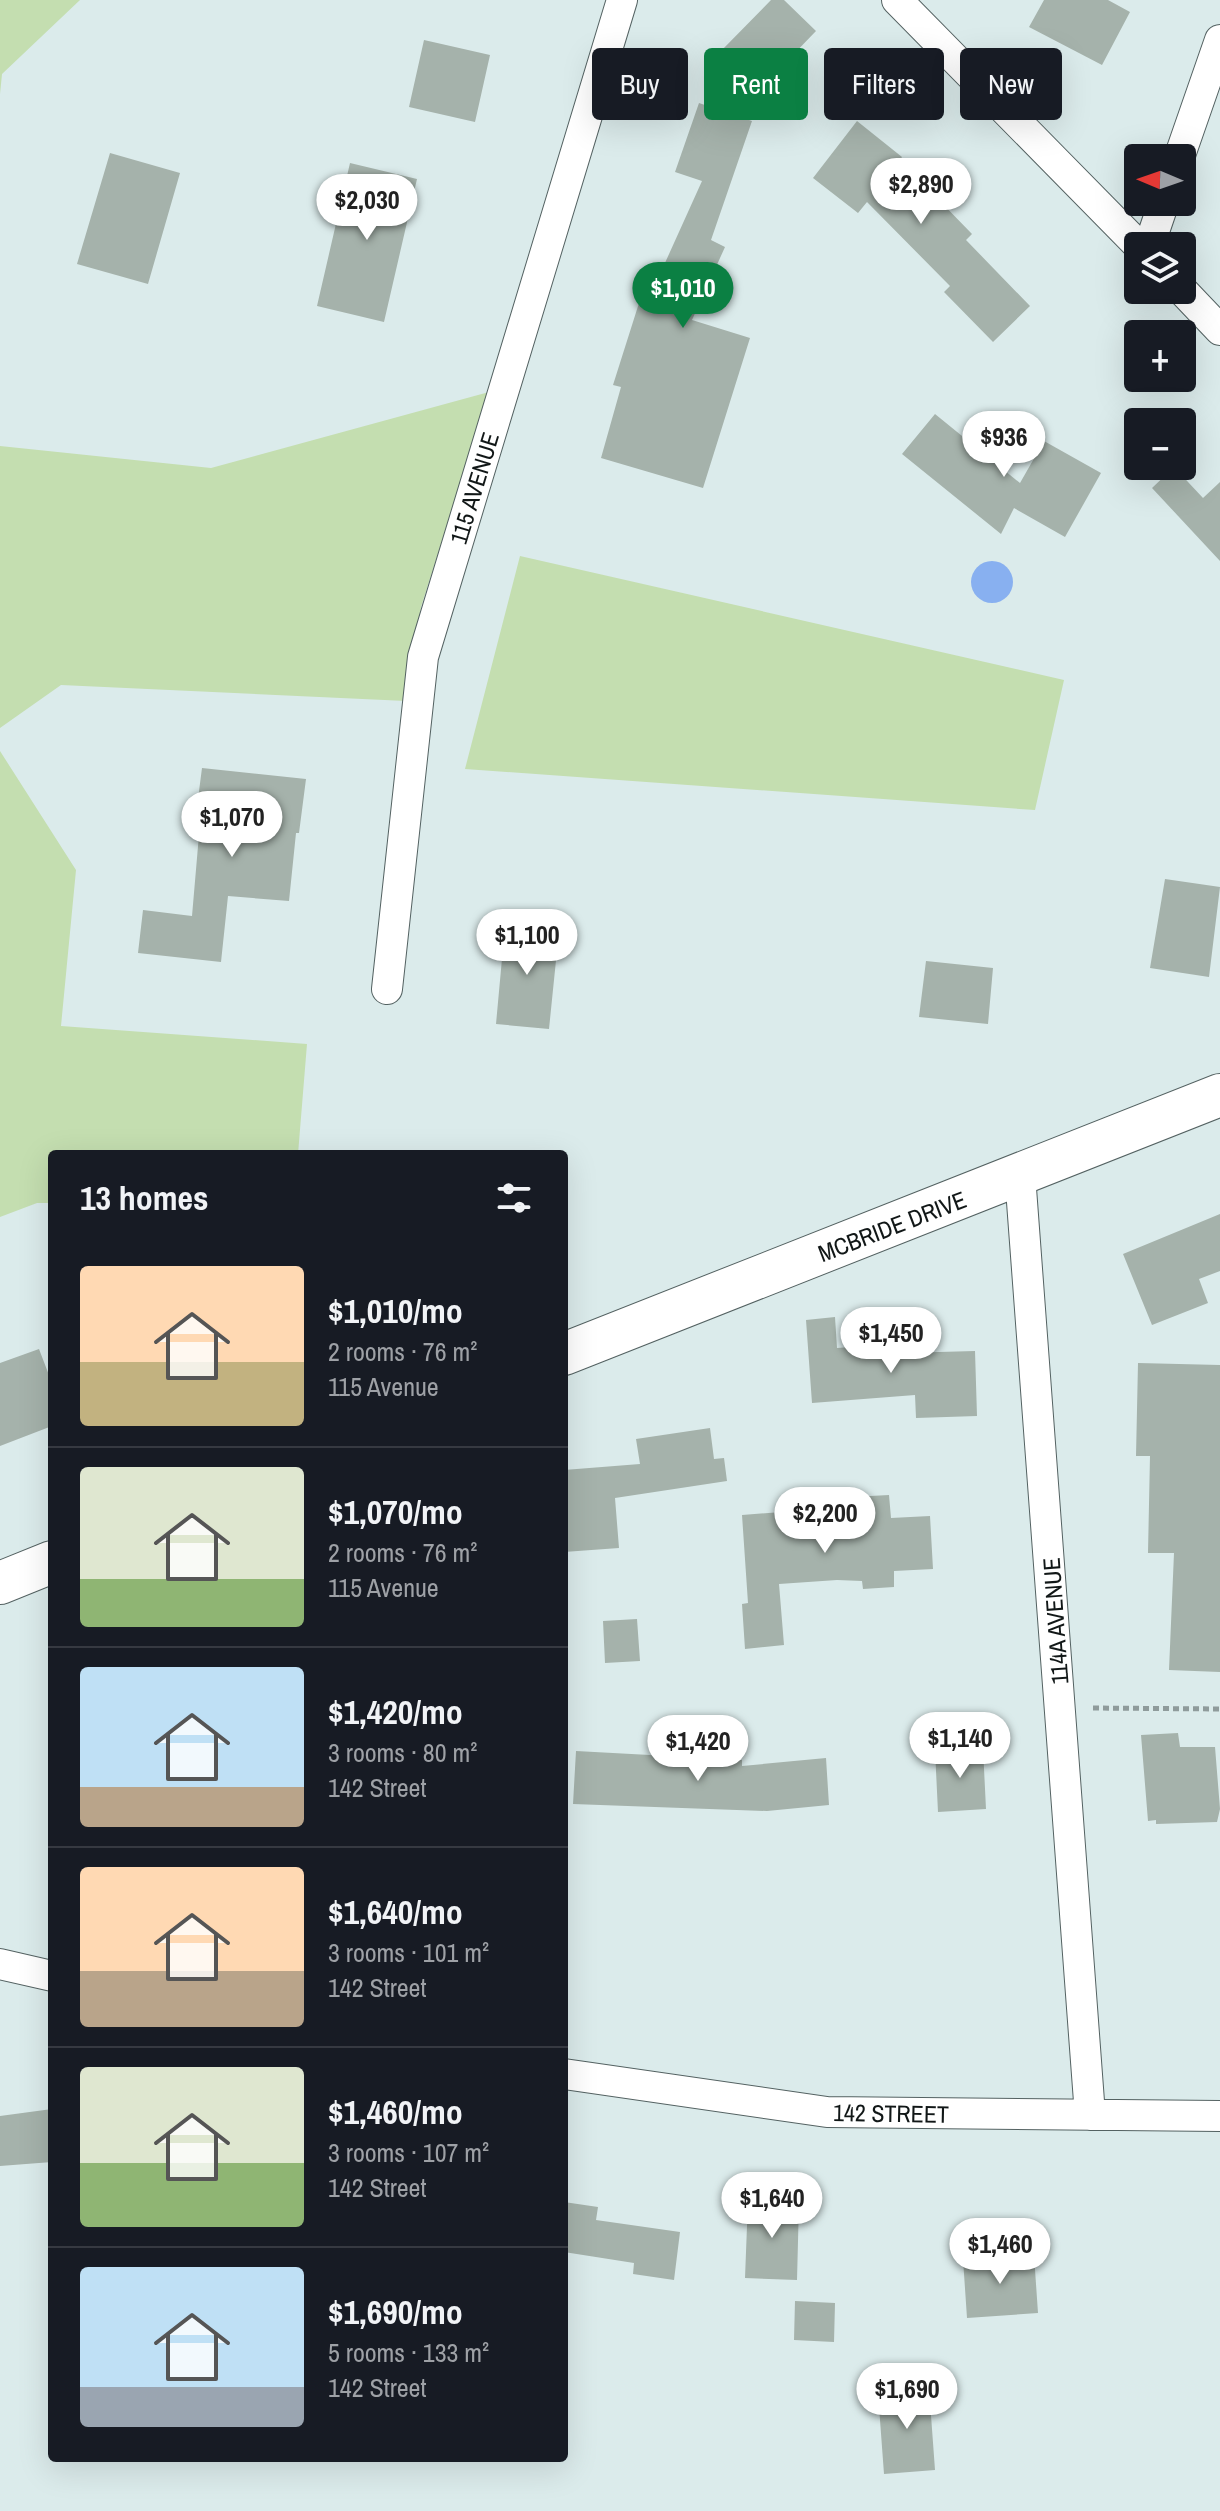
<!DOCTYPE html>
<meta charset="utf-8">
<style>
:root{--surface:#171b24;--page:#20242c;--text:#f1f3f6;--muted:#9ea1a6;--line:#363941;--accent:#0b8043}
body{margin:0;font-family:"Archivo Narrow",sans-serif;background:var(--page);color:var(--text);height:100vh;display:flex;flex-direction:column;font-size:30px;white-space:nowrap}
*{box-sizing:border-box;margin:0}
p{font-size:26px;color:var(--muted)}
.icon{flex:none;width:44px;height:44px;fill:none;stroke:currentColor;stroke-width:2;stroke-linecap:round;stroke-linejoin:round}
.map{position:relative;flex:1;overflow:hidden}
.panel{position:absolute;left:48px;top:1150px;width:520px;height:1312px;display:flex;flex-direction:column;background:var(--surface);border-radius:8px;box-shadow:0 8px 32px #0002}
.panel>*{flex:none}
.banner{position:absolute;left:592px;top:48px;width:508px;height:72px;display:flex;gap:16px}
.needle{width:52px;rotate:272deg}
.fabs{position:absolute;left:1124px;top:144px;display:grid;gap:16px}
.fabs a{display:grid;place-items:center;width:72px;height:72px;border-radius:8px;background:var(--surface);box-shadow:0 8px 32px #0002;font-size:40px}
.price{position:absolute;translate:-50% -68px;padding:0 18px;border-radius:28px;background:#fff;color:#222;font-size:26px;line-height:52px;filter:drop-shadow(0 2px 4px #0008)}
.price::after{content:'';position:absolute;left:50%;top:48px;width:24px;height:18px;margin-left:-12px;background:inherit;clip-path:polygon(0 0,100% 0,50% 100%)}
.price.selected{background:var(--accent);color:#fff}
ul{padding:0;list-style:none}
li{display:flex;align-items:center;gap:24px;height:200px;padding:0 32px}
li+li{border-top:2px solid var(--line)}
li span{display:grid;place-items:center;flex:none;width:224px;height:160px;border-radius:8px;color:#555}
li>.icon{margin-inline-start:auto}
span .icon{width:96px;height:96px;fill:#fffc;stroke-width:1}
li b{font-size:34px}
h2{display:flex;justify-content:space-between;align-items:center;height:96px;padding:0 32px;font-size:34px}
.pill{padding:0 28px;border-radius:8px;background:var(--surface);box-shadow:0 8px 32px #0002;font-size:28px;line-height:72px}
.pill.selected{background:var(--accent);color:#fff}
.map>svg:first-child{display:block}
.green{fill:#c4deb0}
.water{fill:#88b0f0}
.building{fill:#a5b2ab}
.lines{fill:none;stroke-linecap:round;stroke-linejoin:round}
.street-casing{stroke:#546262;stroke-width:32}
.secondary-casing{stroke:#546262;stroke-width:44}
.path{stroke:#8f9b9b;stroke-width:5;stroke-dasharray:6 4;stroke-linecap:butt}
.street{stroke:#fff;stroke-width:30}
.secondary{stroke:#fff;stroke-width:42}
.labels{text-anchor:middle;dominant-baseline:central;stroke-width:6;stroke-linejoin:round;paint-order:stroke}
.street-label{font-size:24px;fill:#111717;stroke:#fff}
</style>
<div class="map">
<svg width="1220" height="2511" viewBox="0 0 1220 2511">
<rect width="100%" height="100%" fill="#dbebeb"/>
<path class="green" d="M0 0H80L2 74 0 94Z
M489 392 421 607 406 701 61 685 0 728V446L211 468Z
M520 556 1064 680 1035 810 465 769Z
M0 751 76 870 61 1026 307 1044 298 1154H52V1203H37L0 1217Z"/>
<path class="water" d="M971 582a21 21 0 1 1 42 0a21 21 0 1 1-42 0Z"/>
<path class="building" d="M771 0H784L816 31 760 89 721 51Z
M1044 0H1108L1130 12 1102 65 1029 27Z
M424 40 490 55 475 122 409 107Z
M699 103 752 121 711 240 725 247 692 320 750 338 703 488 601 458 621 387 613 385 639 303 646 305 702 181 675 172Z
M857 121 902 157 900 160 972 234 966 240 1030 306 993 342 944 292 950 286 867 202 858 213 813 178Z
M110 153 180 173 148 284 77 264Z
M350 163 417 179 384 322 317 306Z
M935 414 1020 483 1044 441 1101 473 1065 537 1014 508 1001 534 902 454Z
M1174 467 1203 498 1220 482V561L1152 488Z
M202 768 306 779 299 833H296L289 901 228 896 221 962 138 953 143 910 192 916 200 823 195 822Z
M1165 879 1220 887 1209 977 1150 968Z
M505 926 559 931 549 1029 496 1024Z
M926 961 993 968 988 1024 919 1017Z
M1220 1214V1271L1199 1279 1208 1303 1152 1325 1123 1254Z
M835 1317 837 1348 865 1346 866 1354 975 1351 977 1416 916 1418 915 1395 812 1403 806 1320Z
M39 1349 52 1383V1426L0 1446V1363Z
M1138 1363 1220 1365V1672L1169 1670 1174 1553H1148L1150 1456H1136Z
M710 1428 714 1459 724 1458 727 1481 615 1498 619 1548 564 1552V1470L640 1464 636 1439Z
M889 1495 891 1518 930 1516 933 1569 894 1571V1587L863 1589 862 1581 837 1580 779 1584 784 1645 745 1649 742 1604 748 1603 742 1515 833 1508V1498Z
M637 1619 640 1661 605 1663 603 1621Z
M1178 1733 1180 1747H1215L1220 1809 1217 1822 1156 1824V1820L1148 1821 1141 1735Z
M983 1748 986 1809 938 1812 935 1750Z
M576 1751 742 1760V1766L826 1758 829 1805 767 1811 573 1804Z
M52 2109V2162L0 2166V2116Z
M748 2200 799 2202 797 2280 745 2278Z
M564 2202 598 2207 596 2220 680 2232 674 2280 633 2274 634 2263 564 2252Z
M1034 2255 1038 2313 967 2318 963 2259Z
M795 2301 835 2303 834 2342 794 2340Z
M929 2388 935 2470 884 2474 878 2393Z"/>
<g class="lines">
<defs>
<path id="street" d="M897 0 1139 246
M1179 158 1220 40
M1149 246 1164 202
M1182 290 1220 330
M387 989 423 657 622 0
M1020 1175 1090 2115
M0 1964 52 1976
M564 2074 827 2112 1220 2116"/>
<path id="secondary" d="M564 1354 1220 1095
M0 1583 52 1562"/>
</defs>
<use href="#street" class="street-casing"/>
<use href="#secondary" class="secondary-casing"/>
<path class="path" d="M1093 1708 1220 1709"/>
<use href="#street" class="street"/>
<use href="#secondary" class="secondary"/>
</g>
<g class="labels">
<g class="street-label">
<text transform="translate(474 488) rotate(-73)">115 AVENUE</text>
<text transform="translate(892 1226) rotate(-21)">MCBRIDE DRIVE</text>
<text transform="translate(1055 1621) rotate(-94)">114A AVENUE</text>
<text transform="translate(891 2113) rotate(1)">142 STREET</text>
</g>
</g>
</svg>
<div class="fabs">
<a><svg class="needle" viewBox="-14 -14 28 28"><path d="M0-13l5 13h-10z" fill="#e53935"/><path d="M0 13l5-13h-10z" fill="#9ea1a6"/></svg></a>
<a><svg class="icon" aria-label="layers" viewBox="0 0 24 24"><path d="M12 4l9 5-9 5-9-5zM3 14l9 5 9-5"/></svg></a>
<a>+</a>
<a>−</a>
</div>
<b class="price" style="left:921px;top:226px">$2,890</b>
<b class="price" style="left:367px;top:242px">$2,030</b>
<b class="price selected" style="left:683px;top:330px">$1,010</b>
<b class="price" style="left:1004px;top:479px">$936</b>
<b class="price" style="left:232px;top:859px">$1,070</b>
<b class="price" style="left:527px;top:977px">$1,100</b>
<b class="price" style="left:891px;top:1375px">$1,450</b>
<b class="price" style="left:825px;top:1555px">$2,200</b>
<b class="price" style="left:960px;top:1780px">$1,140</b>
<b class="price" style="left:698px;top:1783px">$1,420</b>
<b class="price" style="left:772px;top:2240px">$1,640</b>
<b class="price" style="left:1000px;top:2286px">$1,460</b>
<b class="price" style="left:907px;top:2431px">$1,690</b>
<div class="banner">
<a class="pill">Buy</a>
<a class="pill selected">Rent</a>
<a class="pill">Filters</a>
<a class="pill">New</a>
</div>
<section class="panel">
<h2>13 homes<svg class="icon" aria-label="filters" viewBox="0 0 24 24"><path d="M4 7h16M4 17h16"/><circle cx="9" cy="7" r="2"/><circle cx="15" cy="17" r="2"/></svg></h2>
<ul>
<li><span style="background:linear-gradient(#ffd9b3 60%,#c2b280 0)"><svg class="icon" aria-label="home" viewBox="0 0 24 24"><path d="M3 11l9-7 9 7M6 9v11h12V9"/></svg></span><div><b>$1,010/mo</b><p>2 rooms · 76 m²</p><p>115 Avenue</p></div></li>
<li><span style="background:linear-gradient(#dfe7d0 70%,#8fb573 0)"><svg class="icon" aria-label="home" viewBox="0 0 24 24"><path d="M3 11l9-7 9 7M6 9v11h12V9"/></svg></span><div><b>$1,070/mo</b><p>2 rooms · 76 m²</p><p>115 Avenue</p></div></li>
<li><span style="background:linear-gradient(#bfe0f5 75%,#b9a48a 0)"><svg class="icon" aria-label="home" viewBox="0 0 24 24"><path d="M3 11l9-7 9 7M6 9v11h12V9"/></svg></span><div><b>$1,420/mo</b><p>3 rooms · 80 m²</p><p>142 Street</p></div></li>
<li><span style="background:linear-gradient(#ffd9b3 65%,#b9a48a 0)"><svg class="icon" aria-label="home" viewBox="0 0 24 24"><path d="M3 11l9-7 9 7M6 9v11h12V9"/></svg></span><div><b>$1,640/mo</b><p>3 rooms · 101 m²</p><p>142 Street</p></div></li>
<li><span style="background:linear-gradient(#dfe7d0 60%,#8fb573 0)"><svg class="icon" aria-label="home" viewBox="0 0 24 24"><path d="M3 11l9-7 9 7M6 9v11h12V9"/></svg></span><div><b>$1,460/mo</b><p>3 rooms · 107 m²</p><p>142 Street</p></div></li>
<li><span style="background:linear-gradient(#bfe0f5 75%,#9aa5b1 0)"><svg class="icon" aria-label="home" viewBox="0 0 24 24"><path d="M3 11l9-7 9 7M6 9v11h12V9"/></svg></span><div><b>$1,690/mo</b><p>5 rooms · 133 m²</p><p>142 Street</p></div></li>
</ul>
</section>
</div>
